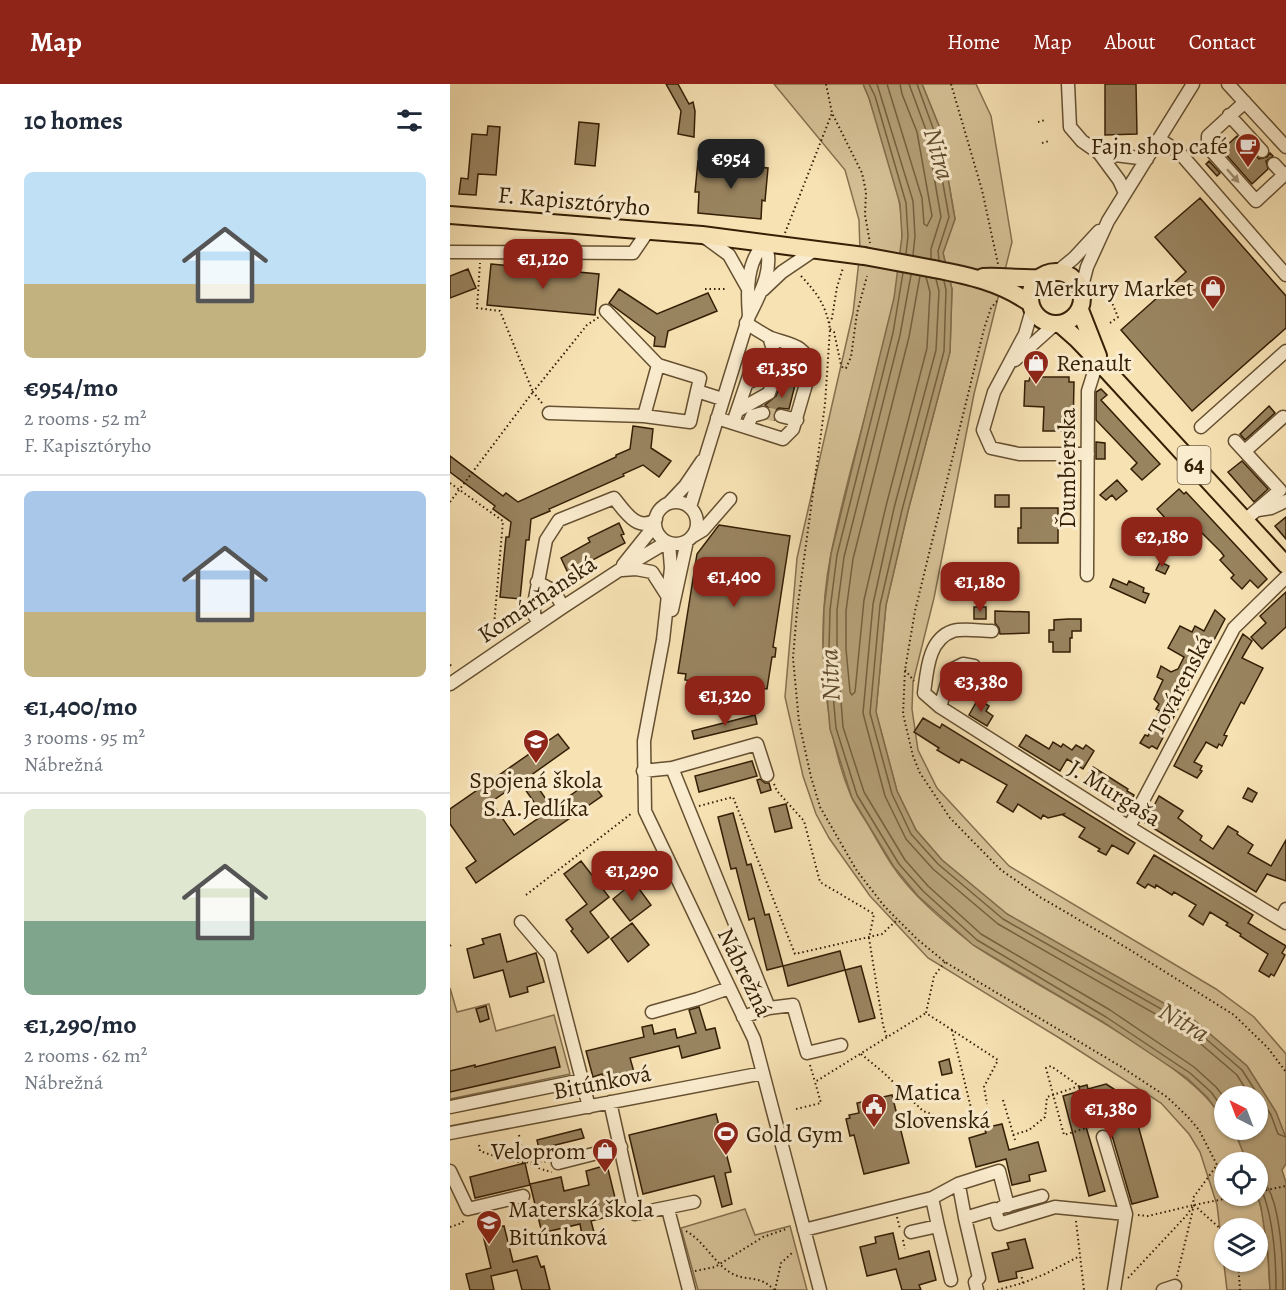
<!DOCTYPE html>
<meta charset="utf-8">
<style>
:root{--surface:#fff;--page:#f2f2f3;--text:#1f2937;--muted:#747a83;--line:#e0e1e3;--accent:#8f2418}
body{margin:0;font-family:Alegreya,serif;background:var(--page);color:var(--text);height:100vh;display:flex;flex-direction:column;font-size:22px;white-space:nowrap}
*{box-sizing:border-box;margin:0}
p{font-size:20px;color:var(--muted)}
.icon{flex:none;width:33px;height:33px;fill:none;stroke:currentColor;stroke-width:2;stroke-linecap:round;stroke-linejoin:round}
.map{position:relative;flex:1;overflow:hidden}
.details{display:flex;flex-direction:column;background:var(--surface);width:450px}
.details>*{flex:none}
.needle{width:39px;rotate:318deg}
.tools{position:absolute;left:764px;top:1002px;display:grid;gap:12px}
.tools a{display:grid;place-items:center;width:54px;height:54px;border-radius:50%;background:var(--surface);box-shadow:0 2px 4px #0004;font-size:30px}
.price{position:absolute;translate:-50% -51px;padding:0 14px;border-radius:12px;background:var(--accent);color:#fff;font-size:20px;line-height:39px;filter:drop-shadow(0 2px 3px #0008)}
.price::after{content:'';position:absolute;left:50%;top:36px;width:18px;height:14px;margin-left:-9px;background:inherit;clip-path:polygon(0 0,100% 0,50% 100%)}
.price.selected{background:#222;color:#fff}
ul{padding:0;list-style:none}
li{display:grid;align-content:center;gap:12px;height:318px;padding:0 24px}
li+li{border-top:2px solid var(--line)}
li span{display:grid;place-items:center;height:186px;border-radius:9px;color:#555}
li>.icon{margin-inline-start:auto}
span .icon{width:108px;height:108px;fill:#fffc;stroke-width:1}
li b{font-size:26px}
h2{display:flex;justify-content:space-between;align-items:center;height:72px;padding:0 24px;font-size:26px}
header{display:flex;align-items:center;gap:36px;box-sizing:border-box;height:84px;padding:0 30px;background:var(--accent);color:#fff}
header strong{font-size:28px}
nav{display:flex;gap:33px;margin-inline-start:auto;font-size:21px}
main{display:flex;flex:1;min-height:0}
.map>svg:first-child{display:block}
.green{fill:#d6c196;stroke:#85704e;stroke-width:1.5;fill-rule:evenodd}
.water{fill:#b5a078;stroke:#816c4a;stroke-width:1.5}
.lines{fill:none;stroke-linecap:round;stroke-linejoin:round}
.shore{stroke:#74603e;stroke-width:1.5}
.building{fill:#998460;stroke:#341f05;stroke-width:1.5;fill-rule:evenodd}
.minor-tunnel{stroke:#d0bb91;stroke-width:12;stroke-dasharray:12 6;stroke-linecap:butt}
.minor-casing{stroke:#655031;stroke-width:15}
.major-casing{stroke:#341f05;stroke-width:20}
.path{stroke:#341f05;stroke-width:2;stroke-dasharray:1.5 3;stroke-linecap:butt}
.minor{stroke:#faecce;stroke-width:12}
.major{stroke:#f7e2b4;stroke-width:16}
.major-bridge-casing{stroke:#341f05;stroke-width:20;stroke-linecap:butt}
.major-bridge{stroke:#f7e2b4;stroke-width:16}
.oneway{fill:#a19074}
.labels{text-anchor:middle;dominant-baseline:central;stroke-width:6;stroke-linejoin:round;paint-order:stroke}
.shield{fill:#faecce;stroke:#6f5c41;stroke-width:1.5}
.shield-label{font-size:22px;font-weight:bold;fill:#341f05}
.poi-label{font-size:24px;fill:#341f05;stroke:#faecce;text-anchor:start}
.street-label{font-size:24px;fill:#341f05;stroke:#faecce}
.water-label{font-size:26px;font-style:italic;fill:#614c2d;stroke:#faecce}
</style>
<header>
<strong>Map</strong>
<nav><a>Home</a><a>Map</a><a>About</a><a>Contact</a></nav>
</header>
<main>
<section class="details">
<h2>10 homes<svg class="icon" aria-label="filters" viewBox="0 0 24 24"><path d="M4 7h16M4 17h16"/><circle cx="9" cy="7" r="2"/><circle cx="15" cy="17" r="2"/></svg></h2>
<ul>
<li><span style="background:linear-gradient(#bfe0f5 60%,#c2b280 0)"><svg class="icon" aria-label="home" viewBox="0 0 24 24"><path d="M3 11l9-7 9 7M6 9v11h12V9"/></svg></span><div><b>€954/mo</b><p>2 rooms · 52 m²</p><p>F. Kapisztóryho</p></div></li>
<li><span style="background:linear-gradient(#a9c7e8 65%,#c2b280 0)"><svg class="icon" aria-label="home" viewBox="0 0 24 24"><path d="M3 11l9-7 9 7M6 9v11h12V9"/></svg></span><div><b>€1,400/mo</b><p>3 rooms · 95 m²</p><p>Nábrežná</p></div></li>
<li><span style="background:linear-gradient(#dfe7d0 60%,#7fa58c 0)"><svg class="icon" aria-label="home" viewBox="0 0 24 24"><path d="M3 11l9-7 9 7M6 9v11h12V9"/></svg></span><div><b>€1,290/mo</b><p>2 rooms · 62 m²</p><p>Nábrežná</p></div></li>
</ul>
</section>
<div class="map">
<svg width="836" height="1206" viewBox="0 0 836 1206">
<rect width="100%" height="100%" fill="#f7e2b4"/>
<filter id="stains"><feTurbulence type="fractalNoise" baseFrequency=".00333" numOctaves="4"/><feColorMatrix values="0 0 0 0 .2 0 0 0 0 .09 0 0 0 0 .02 0 0 0 .5 -.17"/></filter>
<radialGradient id="worn" r=".72"><stop offset=".6" stop-color="#630" stop-opacity="0"/><stop offset="1" stop-color="#630" stop-opacity=".3"/></radialGradient>
<path class="green" d="M324 0H413L419 14C432 58 453 105 452 151 451 198 438 245 426 290 411 350 393 409 381 470 366 544 372 642 401 712 406 723 414 734 420 744 427 756 434 769 442 781 462 811 493 837 521 859 566 894 774 992 774 1046H781L787 1053 797 1078H774V1112H807V1110C817 1141 818 1174 820 1206H777L767 1121 750 1068 739 1050 711 1019 611 955 478 874 420 812 379 754 366 730 353 692 335 613 347 474 403 229 410 168 409 136 395 86ZM774 1144H807V1178H774Z
M472 0H526L541 32 562 158 524 310 484 514 463 598 462 625 468 666 487 704 559 782 766 905 804 933 836 970V1054L826 1028 797 982 745 937 557 830 492 776 466 746 447 707 426 628 436 521 458 427 500 268 502 205 493 169 505 135 489 42Z
M0 904 7 928 39 920 46 947 104 931 120 990 0 1015Z
M295 1125 305 1151 340 1142 357 1206H248L231 1144Z"/>
<path class="water" d="M413 0H472L489 42 505 135 493 169 502 205 500 268 458 427 436 521 426 628 447 707 466 746 492 776 557 830 745 937 797 982 826 1028 836 1054V1080L832 1086 836 1098V1206H820L818 1169 811 1123 807 1110V1078H797L787 1053 781 1046H807V1012H774V1036L757 1013 737 994 653 938 523 861 468 812 444 783 402 714 380 645 373 565 374 525 381 470 444 214 452 152 450 120 419 14Z"/>
<g class="lines">
<path class="shore" d="M419 0 425 12 456 119 458 152 456 170
M427 0 463 117 465 152 463 171
M437 0 472 114 474 140 477 142 482 132 467 48 452 10 450 0
M459 0 476 46 491 133 481 165V175
M467 0 483 44 499 133 488 167 489 176
M453 189 443 249 387 471 380 526 379 565 386 644 407 711 449 780 473 807 527 856 656 933 740 989 761 1008 774 1026
M461 191 450 251 394 473 387 526V565L393 643 414 708 455 776 478 802 531 850 660 926 744 983 766 1003 774 1013
M470 192 459 253 403 475 396 527V565L400 608 402 611 405 608 414 516 436 422 477 264 480 208 476 193
M486 195 489 207 486 266 444 424 423 520 413 629 435 712 456 755 483 785 548 840 737 948 787 991 800 1012
M494 197 496 206 494 267 452 426 430 521 420 629 442 710 461 750 488 780 553 835 741 942 792 986 821 1031 828 1050 836 1053
M807 1098 818 1104C831 1128 833 1179 833 1206
M807 1106 813 1109C824 1139 826 1175 826 1206"/>
</g>
<path class="building" d="M216 0H228L239 20 243 18 245 27 244 53 228 50 231 27Z
M655 0H686L687 50 655 51Z
M129 38 149 40 145 82 125 80Z
M38 42 50 43 46 91 28 90 26 111 9 110 11 94 18 95 22 50 37 51Z
M787 52 809 75 817 73 820 69 823 72 816 77 818 85 802 100 772 66Z
M248 77 318 84 315 117 312 116 311 135 248 129 249 108H245Z
M759 77 770 89 767 92 756 80Z
M750 114 836 212V244L742 327 671 246 736 188 705 153Z
M41 180 149 190 145 231 37 221Z
M18 185 26 204 0 214V192Z
M169 205 207 230 258 209 267 227 218 247 215 263 204 262 205 253 159 219Z
M580 293H619V298H624L623 347H593L594 323 574 322 575 297H579Z
M332 297 345 301 339 325 329 324 326 326 323 331 324 336 319 335 321 326 315 321 326 312Z
M651 305 657 311 651 316 710 380 692 396 681 385 687 379 646 336V308Z
M819 322 825 329 795 356 790 350Z
M183 342 203 345 201 364 221 377 209 393 193 381 173 390 174 392 99 425 100 427 81 435 79 456H76L70 515 50 513 56 453H59L61 438 43 425 45 422 0 388V372L53 412 56 409 68 418 166 373V371L180 365Z
M646 358 655 359V375H646Z
M792 377 818 405 804 418 778 388Z
M667 396 677 407 666 416 662 411 656 416 650 411Z
M729 405 734 410 736 408 817 495 808 504 800 496 792 505 781 494 784 491 770 476 774 472 771 468 739 436 728 446 725 442 722 445 715 436 716 435 707 425Z
M545 411H559V423H545Z
M571 424H608V459H568V444H571Z
M836 433V455L825 442Z
M169 439 174 450 171 451 175 459 118 489 111 474 140 458 138 454Z
M269 441 340 452 323 563 326 564 325 573H322L317 605 285 600 284 604 235 596 236 590 228 589 247 470Z
M710 478 719 482 715 490 706 486Z
M663 495 677 501 679 497 694 504 693 508 699 510 695 519 660 503Z
M836 508V543L812 565 801 553 816 539 810 532Z
M524 523H536V535H524Z
M765 526 775 535 707 665 702 662 699 664 690 659 695 651 698 652 710 627 706 625 709 620 704 615 713 596 707 593 711 582 721 588 728 585 734 573 718 564 730 542 742 548 745 542 754 547Z
M545 527 579 528V549L550 550 549 544 545 539Z
M618 535H631V547H622V554H620V568H603V558H599V546H604V536Z
M793 550 802 557 792 574 813 584 794 620 791 618 774 651 777 652 772 662 769 660 767 664 756 658 754 662 744 678 752 682 750 686 752 687 747 694 724 682Z
M531 579H542V594L549 598 542 601 541 607 527 606 528 589 532 584Z
M528 615 539 622 536 627 543 632 537 642 519 631Z
M305 631 307 640 244 655 242 647Z
M473 634 490 644 492 640 685 759 678 770 662 761 656 771 648 767 650 765 629 753 635 744 613 731 614 730 598 734 593 731 591 735 568 720 563 728 547 718 557 701 511 675 509 679 487 666 489 664 464 648Z
M108 650 119 664 80 692 102 724 141 697 152 712 26 799 16 784 26 777 0 740V725ZM70 698 93 731 64 751 41 718Z
M576 651 599 665 603 658 611 663 613 660 622 666 626 661 633 665 636 661 644 667 633 685 617 675 610 687 569 662Z
M302 677 307 692 249 708 245 692Z
M643 683 678 705 677 707 684 711 676 727 632 700Z
M310 695 315 699H319L321 706 311 709 307 696Z
M798 704 807 709 802 718 793 714Z
M709 712 733 727 728 734 752 752 750 756 763 765 778 742 788 748 787 750 803 761 798 769 821 782 836 756V797L817 790 806 808 695 739Z
M336 720 342 744 325 748 319 724Z
M283 729 297 781 301 780 315 831 319 830 333 882 317 886 304 834 299 836 286 784 281 785 268 733Z
M704 771 803 831 798 839 836 862 832 869 835 871 824 892 821 890 819 893 809 887 818 870 790 852 791 850 776 841 778 839 760 828 753 841 739 832 746 821 724 808 722 811 706 801 705 804 698 800 695 804 687 799Z
M131 777 159 813 140 828 159 853 138 869 121 847 123 845 116 836 137 820 114 790Z
M184 798 201 821 180 837 163 815Z
M182 839 199 861 178 878 161 855Z
M50 850 57 878 86 869 94 898 77 903 78 908 60 913 53 886 24 894 17 865 34 860 32 855Z
M390 867 395 886 338 902 333 882Z
M411 882 425 934 409 938 395 886Z
M36 922 39 935 30 938 26 925Z
M249 923 256 946 265 944 270 964 232 974 229 962 180 974 184 988 154 996 152 990 143 993 136 967 194 953 192 943 202 941 204 950 225 945 227 954 246 949 239 926Z
M105 963 110 983 0 1008V987L25 981V983Z
M499 975 502 989 492 991 489 978Z
M656 1000 681 1016 708 1113 682 1120 656 1031 634 1036 655 1107 639 1112 613 1012 630 1007 629 1003 637 1001 638 1005Z
M442 1011 459 1079 414 1090 404 1051 400 1052 396 1035 400 1034 399 1031 409 1029 407 1019Z
M266 1030 281 1088 275 1089 282 1120 272 1123 264 1092 193 1110 179 1051Z
M552 1040 559 1066 588 1058 596 1087 579 1091 580 1097 562 1101 556 1075 526 1083 519 1054 536 1049 534 1044Z
M131 1045 134 1054 89 1065 87 1056Z
M75 1079 80 1101 25 1114 20 1093Z
M157 1081 169 1130 141 1137 144 1148 132 1151 130 1140 92 1149 80 1100 111 1093 114 1107 139 1101 136 1087Z
M54 1142 63 1178 87 1172 91 1183 94 1182 100 1206H72L67 1186 41 1192 44 1206H20L16 1190 41 1184 32 1147Z
M443 1149 449 1175 479 1167 486 1196 469 1201 471 1206H452L446 1185 417 1192 410 1163 426 1159 425 1153Z
M575 1155 583 1184 566 1188 567 1194 549 1198 542 1169 559 1165 557 1159Z"/>
<g class="lines">
<path class="minor-tunnel" d="M313 329 331 332"/>
<defs>
<path id="minor" d="M618 0 620 43 632 57 649 69 669 96 675 109
M778 0 836 63
M795 18 758 52V63L806 117 836 89
M779 31 812 67
M709 55 729 68 836 191
M649 69 697 75
M824 80 834 91
M253 152 279 171 297 203
M0 168 183 169 198 147
M607 188 624 174 649 147
M313 206 332 188 366 165
M631 206 637 183 658 137 743 0
M582 226 575 250 544 308 533 346 541 364 569 370H638
M156 227 208 281
M319 253 324 268 332 272 359 276
M565 276 604 241
M297 299 328 285
M287 327 319 309 332 272
M99 329 194 332 240 338 247 307
M194 332 208 281 250 294 247 307 272 315
M331 332 347 336
M267 334 333 355 343 345 361 283C355 260 340 261 321 254 313 250 304 244 296 239
M283 339 301 286 332 272
M297 343 302 332 313 329
M751 343 836 267
M785 357 830 406 795 436
M795 367 833 333
M205 439a21 21 0 1 1 42 0a21 21 0 1 1-42 0Z
M219 419 235 402 252 377
M240 423 299 232C310 210 325 184 315 159 296 178 297 207 299 232
M808 426 821 424 836 417
M243 452 253 446 280 415
M219 459 221 484 213 556 194 657 195 727 304 955 370 1206
M173 481 205 441
M172 486 186 485 202 488 218 513
M637 491 638 307 644 288 652 281
M87 498 104 507 113 523
M222 526 237 457
M89 539 84 531V520L96 456 109 436 164 414C174 426 188 450 206 435
M542 547C530 547 514 544 503 547 478 555 477 588 474 609L490 623 679 743 836 839
M0 600 113 523 168 487 217 458
M490 623 501 586 513 580 524 582
M222 684 319 924
M193 687 222 684 307 660 317 691
M679 743 784 544 836 493
M831 836 836 825
M71 838 100 872 139 1023
M202 928 248 915 279 904
M293 933 319 924 343 921 357 969 391 961
M160 1018 185 1130 244 1118
M0 1023 132 996
M0 1049 313 989
M653 1053 676 1130
M108 1079 171 1063
M0 1087 18 1125 73 1112
M510 1107 515 1134 545 1125 549 1140 605 1123 676 1130 664 1206
M552 1123 592 1112
M218 1125 239 1206
M515 1134 529 1194 525 1198 527 1206
M488 1142 501 1196
M354 1146 482 1114 508 1100 549 1087 558 1122
M461 1148 488 1142 482 1114
M713 1206 725 1202"/>
<path id="major" d="M0 131 252 151 414 172
M484 185C520 192 549 198 580 219
M580 214a26 26 0 1 1 52 0a26 26 0 1 1-52 0Z
M533 193C553 192 570 195 589 194
M630 226 648 272
M610 240 627 255 652 281 836 481"/>
</defs>
<use href="#minor" class="minor-casing"/>
<use href="#major" class="major-casing"/>
<path class="path" d="M376 0 382 29 412 89 416 108 415 131 420 159
M501 0 532 106 548 180
M588 38 595 36
M592 59 599 57
M335 149 382 29
M351 192C367 209 376 221 380 245L375 320 347 527 343 574 349 638 361 693 370 723 407 787 435 823 467 855 495 878 670 982 717 1013 738 1033 749 1046 767 1081 743 1114 744 1121 727 1192
M255 205H275
M547 217 541 224 534 245 465 527 455 586 453 630 463 672 470 689 500 734 551 786 590 813 677 864 784 931 818 964 836 988
M379 239 382 234 387 203 393 184
M660 239 668 233 660 214
M380 245 384 248 391 281 393 284H396L401 273 407 229 417 192
M92 319 83 308 137 241 149 233
M0 399 53 437 43 553
M0 418 83 308 50 227 27 224 30 179
M0 581 2 582
M455 586 464 597
M324 700 327 707 354 737 370 798 424 830 419 854 433 941 437 954
M249 722 283 713 345 870 432 850 447 836
M76 811 182 729
M0 862 1 861
M495 878 484 892 476 929 548 976 534 1003 537 1020
M502 946 521 1024
M411 970 434 989 473 1027 489 1033
M360 981 365 998
M553 1016 565 1056
M346 1025 371 1019 365 998 476 929
M69 1051C74 1075 76 1082 102 1088
M563 1051 579 1046 595 1033 597 1013 629 1002 601 982 596 984 614 1051 649 1040 651 1044
M29 1061 30 1067C52 1075 74 1082 97 1077
M807 1108 836 1102
M744 1121 774 1148
M688 1131 698 1132 744 1121
M447 1133 450 1145
M626 1137 634 1206
M0 1143 12 1139 14 1136
M236 1147C255 1158 263 1178 281 1189 296 1198 310 1190 324 1206
M453 1156 455 1165
M788 1178 790 1206
M245 1187 265 1183 313 1153 336 1145
M678 1194 736 1132 744 1121 789 1112
M573 1199 595 1190 630 1172
M325 1206 331 1179 342 1169
M547 1206 573 1199 571 1190"/>
<use href="#minor" class="minor"/>
<use href="#major" class="major"/>
<defs>
<path id="major-bridge" d="M414 172 484 185"/>
</defs>
<use href="#major-bridge" class="major-bridge-casing"/>
<use href="#major-bridge" class="major-bridge"/>
</g>
<defs><path id="oneway-solid" d="M-6-.8H1V-3.2L6.5 0L1 3.2V.8H-6Z" transform="scale(1.5)"/></defs>
<use class="oneway" href="#oneway-solid" transform="translate(783 92) rotate(48)"/>
<defs>
<symbol id="cafe-pin" viewBox="-11 -11 22 30"><path d="M0 17L-7.5 6A9.5 9.5 0 1 1 7.5 6Z" fill="#8f2418" stroke="#faecce"/><path d="M-5.5-4.5H6V0H3Q3 3.5 0 3.5H-2.5Q-5.5 3.5-5.5 0ZM3-3.2v2h1.7v-2ZM-6 4.5H4V6H-6Z" fill="#fff"/></symbol>
<symbol id="shop-pin" viewBox="-11 -11 22 30"><path d="M0 17L-7.5 6A9.5 9.5 0 1 1 7.5 6Z" fill="#8f2418" stroke="#faecce"/><path d="M-5-2.5h2.3a2.7 3.5 0 0 1 5.4 0H5L5.5 6h-11ZM-1.5-2.5h3a1.5 2.3 0 0 0-3 0Z" fill="#fff"/></symbol>
<symbol id="school-pin" viewBox="-11 -11 22 30"><path d="M0 17L-7.5 6A9.5 9.5 0 1 1 7.5 6Z" fill="#8f2418" stroke="#faecce"/><path d="M0-5L7-2L0 1L-7-2ZM-4 1L0 2.5L4 1V4Q0 6-4 4Z" fill="#fff"/></symbol>
<symbol id="civic-pin" viewBox="-11 -11 22 30"><path d="M0 17L-7.5 6A9.5 9.5 0 1 1 7.5 6Z" fill="#8f2418" stroke="#faecce"/><path d="M-.6-6.5H3V-4.5H.6V-3L4-1V1h2V6H-6V1h2V-1L-.6-3ZM-1.2 2.5V6h2.4V2.5Z" fill="#fff"/></symbol>
<symbol id="stadium-pin" viewBox="-11 -11 22 30"><path d="M0 17L-7.5 6A9.5 9.5 0 1 1 7.5 6Z" fill="#8f2418" stroke="#faecce"/><path d="M0-5a6.5 5 0 1 0 0 10a6.5 5 0 1 0 0-10ZM-3.5-1.8h7v3.6h-7Z" fill="#fff"/></symbol>
</defs>
<g fill-rule="evenodd">
<use href="#cafe-pin" x="783" y="47" width="30" height="40"/>
<use href="#shop-pin" x="748" y="189" width="30" height="40"/>
<use href="#shop-pin" x="571" y="264" width="30" height="40"/>
<use href="#school-pin" x="71" y="643" width="30" height="40"/>
<use href="#civic-pin" x="409" y="1007" width="30" height="40"/>
<use href="#stadium-pin" x="261" y="1035" width="30" height="40"/>
<use href="#shop-pin" x="140" y="1052" width="30" height="40"/>
<use href="#school-pin" x="24" y="1124" width="30" height="40"/>
</g>
<g class="labels">
<rect class="shield" x="727.5" y="362" width="33" height="38" rx="4.5"/>
<g class="shield-label">
<text x="744" y="381">64</text>
</g>
<g class="poi-label">
<text x="778" y="62" text-anchor="end">Fajn shop café</text>
<text x="744" y="204" text-anchor="end">Merkury Market</text>
<text x="606" y="279">Renault</text>
<text x="86" y="696" text-anchor="middle">Spojená škola<tspan x="86" dy="28">S.A.Jedlíka</tspan></text>
<text x="444" y="1008">Matica<tspan x="444" dy="28">Slovenská</tspan></text>
<text x="296" y="1050">Gold Gym</text>
<text x="136" y="1067" text-anchor="end">Veloprom</text>
<text x="58" y="1125">Materská škola<tspan x="58" dy="28">Bitúnková</tspan></text>
</g>
<g class="street-label">
<text transform="translate(124 117) rotate(5)">F. Kapisztóryho</text>
<text transform="translate(617 384) rotate(-90)">Ďumbierska</text>
<text transform="translate(87 515) rotate(-34)">Komárňanská</text>
<text transform="translate(730 601) rotate(-62)">Továrenská</text>
<text transform="translate(665 709) rotate(32)">J. Murgaša</text>
<text transform="translate(295 888) rotate(64)">Nábrežná</text>
<text transform="translate(152 998) rotate(-11)">Bitúnková</text>
</g>
<g class="water-label">
<text transform="translate(489 70) rotate(74)">Nitra</text>
<text transform="translate(380 591) rotate(-93)">Nitra</text>
<text transform="translate(734 938) rotate(31)">Nitra</text>
</g>
</g>
<rect width="100%" height="100%" filter="url(#stains)"/>
<rect width="100%" height="100%" fill="url(#worn)"/>
</svg>
<div class="tools">
<a><svg class="needle" viewBox="-14 -14 28 28"><path d="M0-13l5 13h-10z" fill="#e53935"/><path d="M0 13l5-13h-10z" fill="#747a83"/></svg></a>
<a><svg class="icon" aria-label="locate" viewBox="0 0 24 24"><circle cx="12" cy="12" r="6"/><path d="M12 2v4M12 18v4M2 12h4M18 12h4"/></svg></a>
<a><svg class="icon" aria-label="layers" viewBox="0 0 24 24"><path d="M12 4l9 5-9 5-9-5zM3 14l9 5 9-5"/></svg></a>
</div>
<b class="price selected" style="left:281px;top:106px">€954</b>
<b class="price" style="left:93px;top:206px">€1,120</b>
<b class="price" style="left:332px;top:315px">€1,350</b>
<b class="price" style="left:712px;top:484px">€2,180</b>
<b class="price" style="left:284px;top:524px">€1,400</b>
<b class="price" style="left:530px;top:529px">€1,180</b>
<b class="price" style="left:531px;top:629px">€3,380</b>
<b class="price" style="left:275px;top:643px">€1,320</b>
<b class="price" style="left:182px;top:818px">€1,290</b>
<b class="price" style="left:661px;top:1056px">€1,380</b>
</div>
</main>
